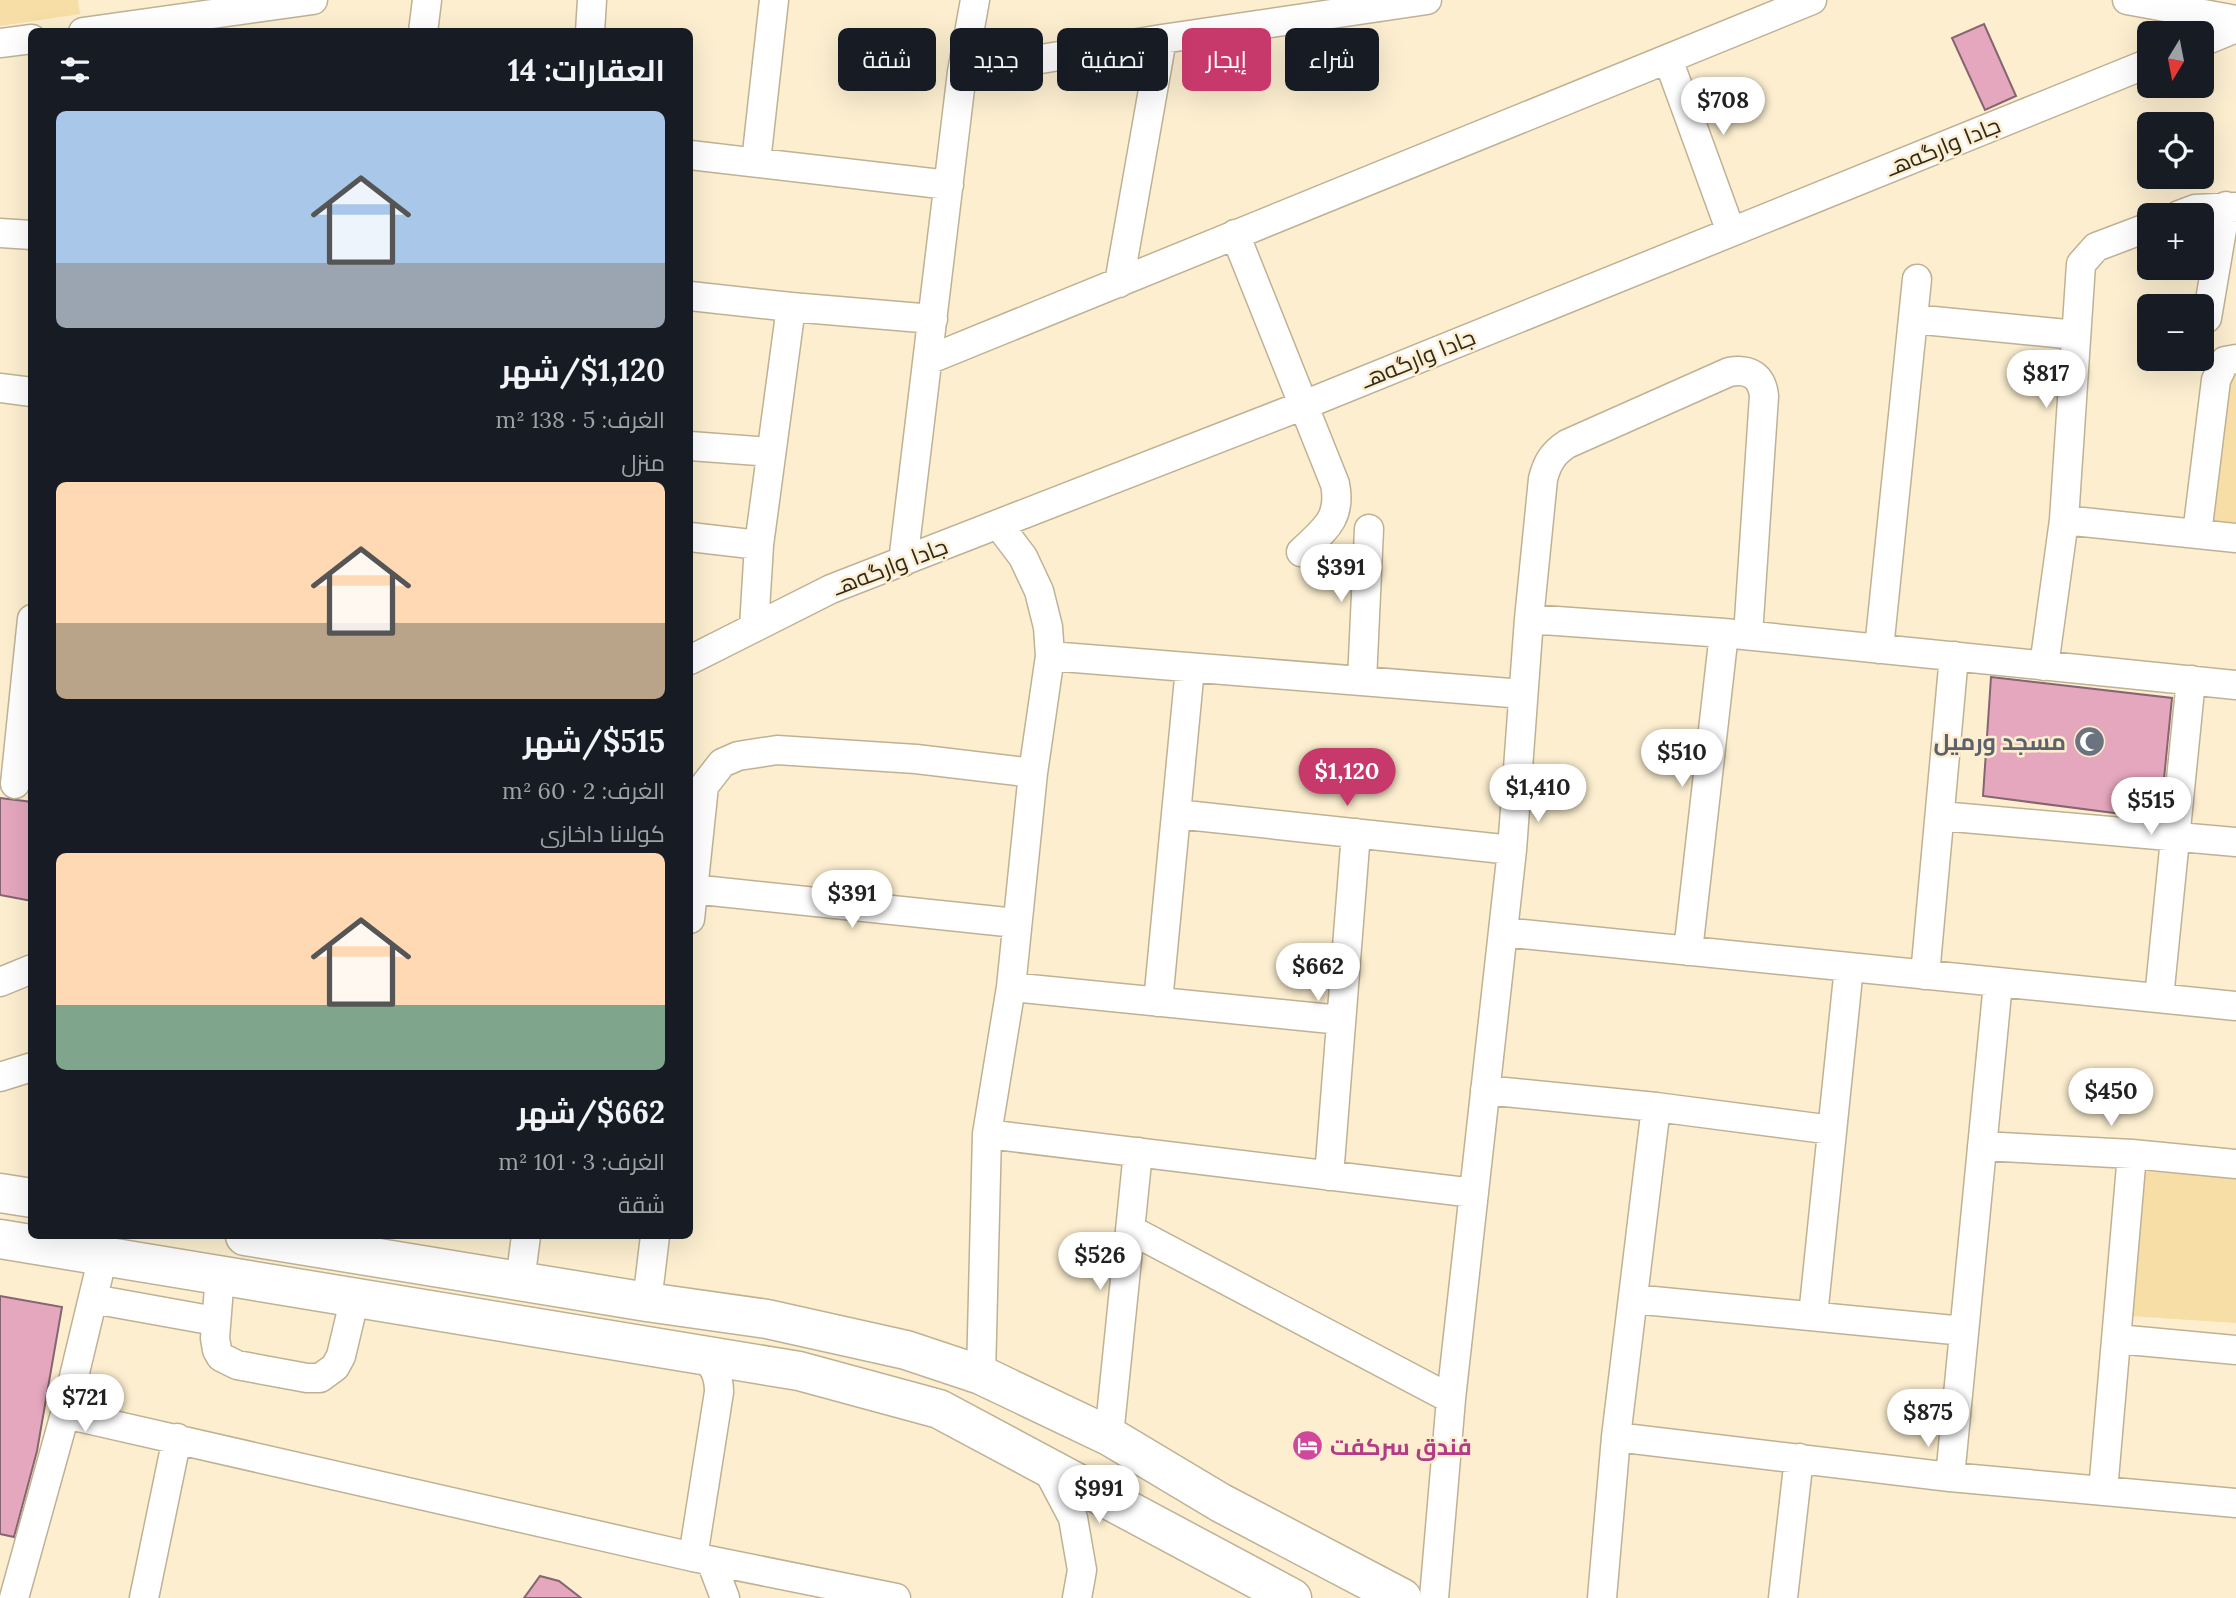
<!DOCTYPE html>
<html lang="ar">
<meta charset="utf-8">
<style>
:root{--surface:#171b24;--page:#20242c;--text:#f1f3f6;--muted:#9ea1a6;--accent:#c6396a}
body{margin:0;font-family:Lora,Cairo,serif;background:var(--page);color:var(--text);direction:rtl;height:100vh;display:flex;flex-direction:column;font-size:26px;white-space:nowrap}
*{box-sizing:border-box;margin:0}
p{font-size:23px;color:var(--muted)}
.icon{flex:none;width:38px;height:38px;fill:none;stroke:currentColor;stroke-width:2;stroke-linecap:round;stroke-linejoin:round}
.map{position:relative;flex:1;overflow:hidden;direction:ltr}
.details{position:absolute;left:28px;top:28px;width:665px;height:1211px;display:flex;flex-direction:column;background:var(--surface);border-radius:10px;box-shadow:0 7px 28px #0002;direction:rtl}
.details>*{flex:none}
.hud{position:absolute;left:714px;top:28px;width:665px;height:63px;direction:rtl;display:flex;gap:14px}
.needle{width:46px;rotate:190deg}
.controls{position:absolute;left:2137px;top:21px;display:grid;gap:14px}
.controls a{display:grid;place-items:center;width:77px;height:77px;border-radius:10px;background:var(--surface);box-shadow:0 7px 28px #0002;font-size:35px}
.price{position:absolute;translate:-50% -60px;padding:0 16px;border-radius:24px;background:#fff;color:#222;font-size:23px;line-height:46px;filter:drop-shadow(0 2px 4px #0008)}
.price::after{content:'';position:absolute;left:50%;top:42px;width:21px;height:16px;margin-left:-10px;background:inherit;clip-path:polygon(0 0,100% 0,50% 100%)}
.price.active{background:var(--accent);color:#fff}
ul{padding:0;list-style:none}
li{display:grid;align-content:center;gap:14px;height:371px;padding:0 28px}
li span{display:grid;place-items:center;height:217px;border-radius:10px;color:#555}
li>.icon{margin-inline-start:auto}
span .icon{width:126px;height:126px;fill:#fffc;stroke-width:1}
li b{font-size:30px}
h2{display:flex;justify-content:space-between;align-items:center;height:84px;padding:0 28px;font-size:30px}
.chip{padding:0 24px;border-radius:10px;background:var(--surface);box-shadow:0 7px 28px #0002;font-size:24px;line-height:63px}
.chip.active{background:var(--accent);color:#fff}
.map>svg:first-child{display:block}
.green{fill:#f7dda6}
.building{fill:#e4a7be;stroke:#846571;stroke-width:2}
.lines{fill:none;stroke-linecap:round;stroke-linejoin:round}
.minor-casing{stroke:#bfb194;stroke-width:31}
.highway-casing{stroke:#bfb194;stroke-width:41}
.minor{stroke:#fff;stroke-width:28}
.highway{stroke:#fff;stroke-width:38}
.labels{text-anchor:middle;dominant-baseline:central;stroke-width:5;stroke-linejoin:round;paint-order:stroke}
.street-label{font-size:23px;fill:#2f291e;stroke:#fceecf}
.worship-label{font-size:23px;font-weight:bold;fill:#5b616d;stroke:#fceecf;text-anchor:end}
.hotel-label{font-size:23px;font-weight:bold;fill:#b23c85;stroke:#fceecf;text-anchor:start}
</style>
<div class="map">
<svg width="2236" height="1598" viewBox="0 0 2236 1598">
<rect width="100%" height="100%" fill="#fceecf"/>
<path class="green" d="M0 0H78L80 14 0 26Z
M2236 359V538L2197 534 2216 380Z
M2140 1171 2236 1178V1323L2130 1316Z"/>
<path class="building" d="M1984 24 2016 96 1985 110 1952 38Z
M1991 677 2172 698 2160 819 1983 796Z
M0 798 32 802V901L0 895Z
M0 1296 62 1307 37 1451 14 1537 0 1534Z
M540 1576 559 1581 581 1598H524Z"/>
<g class="lines">
<defs>
<path id="minor" d="M2127 0 2236 20
M83 32 313 0
M423 32 427 0
M590 32 592 0
M2202 42 2236 28
M0 43 32 39
M1668 59 1731 232
M962 72 1162 39 1427 0
M690 155 949 185
M756 162 774 0
M2179 215 2195 209 2236 207
M0 233 32 235
M1235 234 1335 484C1342 519 1324 530 1301 552
M1119 283 1162 39
M690 296 791 307 933 319
M2207 318 2226 206
M1913 319 2076 335
M928 360 1812 0
M0 388 32 392
M690 446 770 452
M2064 520 2236 538
M2197 534 2216 380 2225 361 2236 359
M690 537 759 545
M903 562 962 72 975 0
M1529 619 1724 633 2236 685
M754 627 759 545 791 307
M1879 649 1917 279
M1050 656 1523 694
M690 660 831 589 1304 405 2149 63
M2044 666 2064 520 2081 264 2096 247 2149 227
M1362 681 1369 529
M15 784 32 619
M1176 814 1512 850
M1941 816 2236 842
M692 889 1016 923
M690 919 704 786 722 763 738 756 777 750 916 759 1033 773
M1503 932 2236 1006
M1688 951 1724 633
M1925 975 1954 656
M0 982 32 969
M1011 987 1341 1020
M2159 998 2191 680
M1158 1002 1190 668
M0 1077 32 1067
M1485 1090 1656 1107 1832 1130
M987 1134 1474 1193
M1982 1146 2132 1154 2236 1164
M1329 1176 1356 833
M1131 1230 1451 1399
M220 1275 215 1338 217 1350 221 1357 237 1365 307 1378H320L335 1367 341 1356 355 1297
M520 1281 526 1236
M93 1299 215 1321
M1633 1299 1964 1331
M647 1302 655 1236
M1813 1316 1849 967
M2117 1339 2236 1350
M981 1375 987 1134 1011 987 1033 773 1050 656 1048 627 1039 591 1023 557 998 524
M65 1414 693 1557 896 1598
M1109 1436 1138 1152
M1616 1437 1950 1477 2236 1503
M1045 1465 1073 1518 1082 1570 1077 1598
M1950 1477 1998 983
M2103 1491 2132 1154
M693 1557 719 1392C719 1376 714 1365 703 1355
M711 1561 725 1598
M14 1598 65 1414 103 1256
M144 1598 177 1438
M1434 1598 1451 1399 1512 850 1529 619 1543 479C1547 463 1553 453 1567 444L1729 372C1749 368 1762 376 1764 396L1748 635
M1602 1598 1616 1437 1656 1107
M1783 1598 1799 1458"/>
<path id="highway" d="M0 1193 32 1198
M245 1236 647 1302 767 1319 906 1350 981 1375 1109 1436 1221 1503 1402 1598
M0 1239 799 1371 939 1409 1292 1598"/>
</defs>
<use href="#minor" class="minor-casing"/>
<use href="#highway" class="highway-casing"/>
<use href="#minor" class="minor"/>
<use href="#highway" class="highway"/>
</g>
<defs>
<symbol id="mosque-disc" viewBox="-11 -11 22 22"><circle r="9.5" fill="#6b7280" stroke="#fceecf"/><path d="M3.5-4.9A6 6 0 1 0 3.5 4.9A5 5 0 1 1 3.5-4.9Z" fill="#fff"/></symbol>
<symbol id="hotel-disc" viewBox="-11 -11 22 22"><circle r="9.5" fill="#d1479c" stroke="#fceecf"/><path d="M-6-4.5h1.5V1H6V5H4.5V3h-9V5H-6ZM-4 0a1.8 1.8 0 1 1 3.6 0ZM.5 0V-2.5h3Q6-2.5 6 0Z" fill="#fff"/></symbol>
</defs>
<g fill-rule="evenodd">
<use href="#mosque-disc" x="2072" y="724" width="35" height="35"/>
<use href="#hotel-disc" x="1290" y="1428" width="35" height="35"/>
</g>
<g class="labels">
<g class="street-label">
<text transform="translate(1943 146) rotate(-22)">جادا وارگه‌هـ</text>
<text transform="translate(1418 358) rotate(-22)">جادا وارگه‌هـ</text>
<text transform="translate(890 566) rotate(-21)">جادا وارگه‌هـ</text>
</g>
<g class="worship-label">
<text x="2066" y="741">مسجد ورميل</text>
</g>
<g class="hotel-label">
<text x="1330" y="1446">فندق سركفت</text>
</g>
</g>
</svg>
<div class="controls">
<a><svg class="needle" viewBox="-14 -14 28 28"><path d="M0-13l5 13h-10z" fill="#e53935"/><path d="M0 13l5-13h-10z" fill="#9ea1a6"/></svg></a>
<a><svg class="icon" aria-label="locate" viewBox="0 0 24 24"><circle cx="12" cy="12" r="6"/><path d="M12 2v4M12 18v4M2 12h4M18 12h4"/></svg></a>
<a>+</a>
<a>−</a>
</div>
<b class="price" style="left:1723px;top:137px">$708</b>
<b class="price" style="left:2046px;top:410px">$817</b>
<b class="price" style="left:1341px;top:604px">$391</b>
<b class="price" style="left:1682px;top:789px">$510</b>
<b class="price active" style="left:1347px;top:808px">$1,120</b>
<b class="price" style="left:1538px;top:824px">$1,410</b>
<b class="price" style="left:2151px;top:837px">$515</b>
<b class="price" style="left:852px;top:930px">$391</b>
<b class="price" style="left:1318px;top:1003px">$662</b>
<b class="price" style="left:2111px;top:1128px">$450</b>
<b class="price" style="left:1100px;top:1292px">$526</b>
<b class="price" style="left:85px;top:1434px">$721</b>
<b class="price" style="left:1928px;top:1449px">$875</b>
<b class="price" style="left:1099px;top:1525px">$991</b>
<div class="hud">
<a class="chip">شراء</a>
<a class="chip active">إيجار</a>
<a class="chip">تصفية</a>
<a class="chip">جديد</a>
<a class="chip">شقة</a>
</div>
<section class="details">
<h2>العقارات: 14<svg class="icon" aria-label="filters" viewBox="0 0 24 24"><path d="M4 7h16M4 17h16"/><circle cx="9" cy="7" r="2"/><circle cx="15" cy="17" r="2"/></svg></h2>
<ul>
<li><span style="background:linear-gradient(#a9c7e8 70%,#9aa5b1 0)"><svg class="icon" aria-label="home" viewBox="0 0 24 24"><path d="M3 11l9-7 9 7M6 9v11h12V9"/></svg></span><div><b>$1,120/شهر</b><p>الغرف: 5 · 138 m²</p><p>منزل</p></div></li>
<li><span style="background:linear-gradient(#ffd9b3 65%,#b9a48a 0)"><svg class="icon" aria-label="home" viewBox="0 0 24 24"><path d="M3 11l9-7 9 7M6 9v11h12V9"/></svg></span><div><b>$515/شهر</b><p>الغرف: 2 · 60 m²</p><p>کولانا داخازی</p></div></li>
<li><span style="background:linear-gradient(#ffd9b3 70%,#7fa58c 0)"><svg class="icon" aria-label="home" viewBox="0 0 24 24"><path d="M3 11l9-7 9 7M6 9v11h12V9"/></svg></span><div><b>$662/شهر</b><p>الغرف: 3 · 101 m²</p><p>شقة</p></div></li>
</ul>
</section>
</div>
